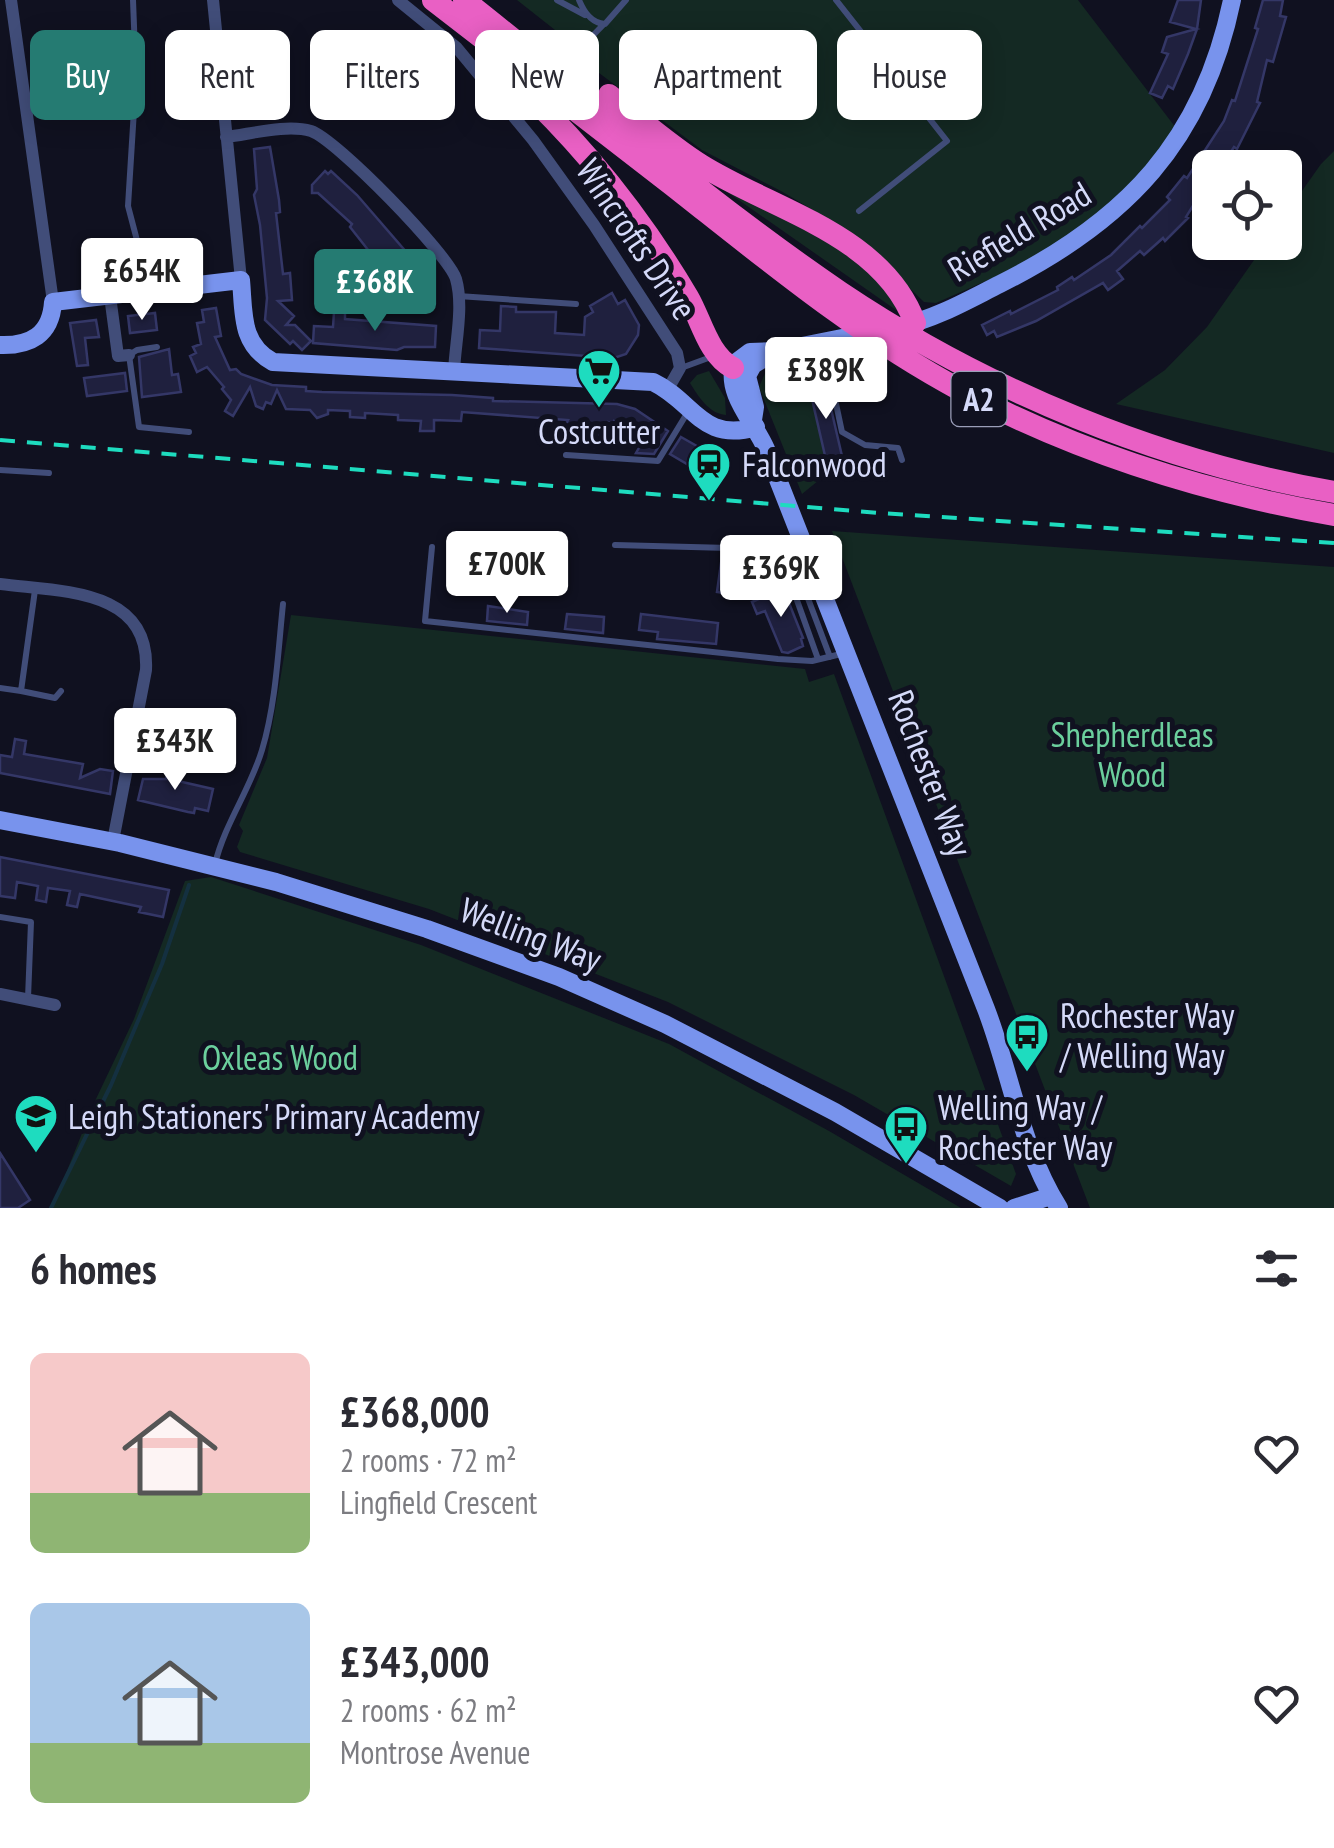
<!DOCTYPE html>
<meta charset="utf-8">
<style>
:root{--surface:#fff;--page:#f7f7f7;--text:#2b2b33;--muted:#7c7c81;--accent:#257b72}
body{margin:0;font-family:"PT Sans Narrow",sans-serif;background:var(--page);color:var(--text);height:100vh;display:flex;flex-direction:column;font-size:38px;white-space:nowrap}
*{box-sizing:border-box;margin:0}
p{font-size:32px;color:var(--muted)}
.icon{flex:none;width:55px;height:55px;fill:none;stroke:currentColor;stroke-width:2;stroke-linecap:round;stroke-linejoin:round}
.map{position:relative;height:1208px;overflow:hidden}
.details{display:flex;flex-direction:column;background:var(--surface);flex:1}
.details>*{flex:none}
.guide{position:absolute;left:30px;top:30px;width:1275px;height:90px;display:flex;gap:20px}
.buttons{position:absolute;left:1192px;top:150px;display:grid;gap:20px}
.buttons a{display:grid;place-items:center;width:110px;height:110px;border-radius:15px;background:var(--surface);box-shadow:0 5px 25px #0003;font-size:50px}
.price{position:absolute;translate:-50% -85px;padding:0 22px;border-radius:10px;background:#fff;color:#222;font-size:32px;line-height:65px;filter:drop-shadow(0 2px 5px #0008)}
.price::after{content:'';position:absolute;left:50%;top:60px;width:30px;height:22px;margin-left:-15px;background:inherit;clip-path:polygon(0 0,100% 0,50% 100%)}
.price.on{background:var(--accent);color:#fff}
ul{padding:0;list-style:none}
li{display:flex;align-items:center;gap:30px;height:250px;padding:0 30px}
li span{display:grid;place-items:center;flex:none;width:280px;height:200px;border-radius:15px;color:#555}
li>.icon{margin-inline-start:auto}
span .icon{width:120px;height:120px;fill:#fffc;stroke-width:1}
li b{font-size:42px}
h2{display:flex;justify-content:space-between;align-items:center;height:120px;padding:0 30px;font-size:42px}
.pill{padding:0 35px;border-radius:15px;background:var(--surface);box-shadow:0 5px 25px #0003;font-size:35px;line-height:90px}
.pill.on{background:var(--accent);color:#fff}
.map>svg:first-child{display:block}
.green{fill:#142923}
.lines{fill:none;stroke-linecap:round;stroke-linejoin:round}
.stream{stroke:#143040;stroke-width:4}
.building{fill:#1f203e;stroke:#343767;stroke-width:2.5}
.lane{stroke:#414d79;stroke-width:6}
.street{stroke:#414d79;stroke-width:12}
.secondary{stroke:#7893ed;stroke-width:18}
.highway{stroke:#e960c4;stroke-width:22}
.rail{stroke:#1edcbf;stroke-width:4;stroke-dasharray:15 12;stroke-linecap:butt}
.labels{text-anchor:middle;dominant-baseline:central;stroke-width:10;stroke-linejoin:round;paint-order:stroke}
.shield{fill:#101120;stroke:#9a9eb8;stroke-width:2.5}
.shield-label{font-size:32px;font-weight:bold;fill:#d5daf9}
.street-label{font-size:35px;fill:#d5daf9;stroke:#101120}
.poi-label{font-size:35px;fill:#d5daf9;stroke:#101120;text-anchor:start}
.park-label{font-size:35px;fill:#6bcf9d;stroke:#101120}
</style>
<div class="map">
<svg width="1334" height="1208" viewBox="0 0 1334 1208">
<rect width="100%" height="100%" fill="#101120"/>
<path class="green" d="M517 0H1078L1176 128 1138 182 1047 254 936 303 924 302 855 235 781 191 702 150 595 70 597 59 578 38 555 30Z
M1334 151V453L1116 404 1165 370 1207 327 1266 243 1285 242V215L1321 164Z
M703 175 856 258 907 309 896 310Z
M799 363 825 383 809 387 825 459 842 456 844 466 824 476 802 494 759 387 767 369Z
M709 371 725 398 726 415C709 414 698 396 690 383L697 375Z
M832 531 1334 567V1208H1090Z
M291 615 805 669 809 682 834 674 1016 1174 1011 1186 854 1095 668 1002 429 909 240 852 237 847 243 831 239 825 267 758Z
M211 877 421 945 669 1044 829 1131 961 1208H52L95 1101 134 1019 185 881Z"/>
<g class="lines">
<path class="stream" d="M51 1208 111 1085 162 964 189 885"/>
</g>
<path class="building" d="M1178 0H1201L1197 29 1188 54 1173 89 1168 86 1162 98 1150 93 1168 54 1162 52 1167 37 1196 29 1170 22Z
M1263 0H1283L1280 16 1286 17 1273 62 1267 60 1257 102 1260 103 1237 149 1234 147 1221 167 1210 160V178L1186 217 1188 218 1165 241 1163 238 1144 255 1140 251 1117 271 1123 279 1108 290 1103 283 1036 321 997 337 994 331 987 335 982 325 1010 311 1011 314 1058 290 1057 287 1072 277 1074 280 1111 255 1140 226 1142 228 1170 200 1167 197 1184 176 1187 178 1224 121 1232 100 1235 101 1258 29 1255 28Z
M270 147 279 200 280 212 276 213 283 274 290 273 292 300 278 301 294 316 286 325H295L311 341 302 350 293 341 290 344 265 320 267 298 260 225 254 195 257 189 254 149Z
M325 171 328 174 331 171 357 195 427 276 416 286 396 262 394 264 390 260V270L379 257 376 260 350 227 352 224 318 193H312V185Z
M612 293 618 304 625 300 639 325 638 335 626 354 614 358 479 348 480 330 500 331 501 306 516 307V312H556L555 333 584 335 585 317 593 312 590 306Z
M216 308 221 336 215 337 230 370 236 369 241 374 272 385 306 387V391L322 392 452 395 493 398V401L617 404 635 409 668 431 654 454 636 453 644 439 614 421 613 424 608 422 594 447 564 428 568 420 462 412 461 421 434 420V431H420L421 421 398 420V415L365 413V418L350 417V411L328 410V414L317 418 310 410 286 409 277 390 271 404 266 402 263 409 256 406 250 387 233 416 225 411 231 400 222 389 224 387 207 367 197 372 190 356 196 353 193 347 201 344 197 323 204 322 202 310Z
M334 312H345V319L436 326 435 347H404L397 350 313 343 314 326 333 327Z
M155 313 157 330 130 333 128 316Z
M96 320 99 337 85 338 88 365 77 366 70 323Z
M169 349 172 375 178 374 181 392 142 397 139 357Z
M873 362 876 378 839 387 841 378 836 370Z
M125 373 127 391 87 396 84 378Z
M820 384 826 387 842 456 826 460 809 386Z
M681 437 702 449 692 467 670 454Z
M722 556 737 557 730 594 717 592Z
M783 588 803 638 801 639 803 646 788 653 782 652 765 611 757 614 752 602Z
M488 606 528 612 527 625 487 621Z
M567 614 604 617 603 633 565 629Z
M641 614 718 623 716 644 657 639 658 632 639 630Z
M15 739 26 741 24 754 83 764 80 778 100 769 113 771 110 794 0 773V755L12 757Z
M170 762 181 765 178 781 213 789 208 811 195 808 194 813 188 812 138 800 143 779H166Z
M0 857 169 890 163 917 139 912 141 907 80 894 77 907 67 905 70 891 48 888 46 902 36 900 38 886 17 882 15 898 0 896Z
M0 1153 30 1200 18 1208H0Z"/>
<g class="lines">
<path class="lane" d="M133 0 136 78 128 206 150 290
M557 0 585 15
M579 0C584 12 591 23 605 24L626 0
M836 0 947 141 859 211
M567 62 604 24
M458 296 576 304
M157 347 137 350 129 355 139 427 189 432
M681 368 711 357
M831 380 842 432 865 445 898 448 902 460
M566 455 658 461 689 410
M0 470 49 473
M615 545 729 548 769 553 801 541
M432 547 425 621 778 659 812 661 841 654
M789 548 830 657
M779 550 818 659
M812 560 837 551
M743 582 758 572 763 552
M0 688 21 691 35 590
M21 691 55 698 61 691
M134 732 194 744
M215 864C225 823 250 790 262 750 276 703 278 652 283 604
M0 917 31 922 28 998"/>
<path class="street" d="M11 0 53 302
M213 0 241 280
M398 0 457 48 533 140 594 225 677 353 680 368 668 389
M226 137C251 134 287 124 311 131 336 139 449 255 456 279 464 307 455 344 454 372
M110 296 118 356 129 355
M805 346 812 367 831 379
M0 584C61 592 150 588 146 670L113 841
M0 994 55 1005"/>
<path class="secondary" d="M902 326C937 318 968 300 1000 284 1126 221 1203 141 1232 0
M872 332 777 351 750 352 734 364C726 396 754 421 766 449 839 635 912 822 986 1009 1011 1074 1021 1148 1059 1208
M0 345C30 346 51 335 53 302L241 280C244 313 240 344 273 362L653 382C695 402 701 443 756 427
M753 420 755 407 747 376 753 365 771 354
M0 820 120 843 276 882 427 929 559 977 665 1024 835 1112 1000 1208
M1014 1208 1051 1196"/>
<path class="highway" d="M433 0C513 62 593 123 672 185 766 259 857 335 962 391 1079 453 1204 492 1334 515
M464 0C588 98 709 203 840 292 986 390 1160 462 1334 492
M501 69C575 135 637 211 688 297 701 319 708 355 733 368
M609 95C639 118 669 145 701 165 773 210 883 235 915 323"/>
<path class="rail" d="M0 440 880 513 1334 543"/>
</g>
<defs>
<symbol id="supermarket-pin" viewBox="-11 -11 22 30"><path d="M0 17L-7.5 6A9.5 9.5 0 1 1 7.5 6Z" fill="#1edcbf" stroke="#101120"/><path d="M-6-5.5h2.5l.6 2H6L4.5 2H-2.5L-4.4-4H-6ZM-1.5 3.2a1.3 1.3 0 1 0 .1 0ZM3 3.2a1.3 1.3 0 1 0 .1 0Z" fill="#111"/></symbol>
<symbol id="station-pin" viewBox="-11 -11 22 30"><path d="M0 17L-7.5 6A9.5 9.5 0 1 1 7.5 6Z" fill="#1edcbf" stroke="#101120"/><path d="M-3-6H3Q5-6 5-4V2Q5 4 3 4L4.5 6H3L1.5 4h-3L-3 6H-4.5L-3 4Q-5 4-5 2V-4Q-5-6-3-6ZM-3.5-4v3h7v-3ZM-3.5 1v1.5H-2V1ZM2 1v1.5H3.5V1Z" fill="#111"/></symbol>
<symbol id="bus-pin" viewBox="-11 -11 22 30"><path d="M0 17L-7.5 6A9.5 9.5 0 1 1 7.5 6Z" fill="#1edcbf" stroke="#101120"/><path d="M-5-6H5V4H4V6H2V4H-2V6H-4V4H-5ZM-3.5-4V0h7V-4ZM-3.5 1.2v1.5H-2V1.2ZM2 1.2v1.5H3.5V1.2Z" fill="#111"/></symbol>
<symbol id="school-pin" viewBox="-11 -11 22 30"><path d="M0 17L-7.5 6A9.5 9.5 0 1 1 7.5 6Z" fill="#1edcbf" stroke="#101120"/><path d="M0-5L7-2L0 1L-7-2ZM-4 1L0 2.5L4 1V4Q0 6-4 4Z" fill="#111"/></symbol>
</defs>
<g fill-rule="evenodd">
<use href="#supermarket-pin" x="574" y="346" width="50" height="68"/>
<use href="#station-pin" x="684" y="439" width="50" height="68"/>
<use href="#bus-pin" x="1002" y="1010" width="50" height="68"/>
<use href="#school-pin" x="11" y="1091" width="50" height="68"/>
<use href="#bus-pin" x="881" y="1102" width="50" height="68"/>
</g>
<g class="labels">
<rect class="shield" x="951.5" y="372" width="55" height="54" rx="8"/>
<g class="shield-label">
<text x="979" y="399">A2</text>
</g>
<g class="street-label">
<text transform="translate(1019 231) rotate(-31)">Riefield Road</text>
<text transform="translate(637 239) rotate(56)">Wincrofts Drive</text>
<text transform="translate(931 773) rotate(69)">Rochester Way</text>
<text transform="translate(531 934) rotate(21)">Welling Way</text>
</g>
<g class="poi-label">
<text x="599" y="431" text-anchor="middle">Costcutter</text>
<text x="742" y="464">Falconwood</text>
<text x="1060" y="1015">Rochester Way<tspan x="1060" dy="40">/ Welling Way</tspan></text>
<text x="938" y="1107">Welling Way /<tspan x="938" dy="40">Rochester Way</tspan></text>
<text x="68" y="1116">Leigh Stationers' Primary Academy</text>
</g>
<g class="park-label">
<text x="1132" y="734">Shepherdleas<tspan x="1132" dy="40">Wood</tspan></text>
<text x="280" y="1057">Oxleas Wood</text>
</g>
</g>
</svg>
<div class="buttons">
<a><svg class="icon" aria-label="locate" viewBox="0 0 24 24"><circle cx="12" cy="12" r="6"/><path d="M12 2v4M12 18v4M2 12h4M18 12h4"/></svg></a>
</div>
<b class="price" style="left:142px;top:323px">£654K</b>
<b class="price on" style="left:375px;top:334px">£368K</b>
<b class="price" style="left:826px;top:422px">£389K</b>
<b class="price" style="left:507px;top:616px">£700K</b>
<b class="price" style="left:781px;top:620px">£369K</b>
<b class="price" style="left:175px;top:793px">£343K</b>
<div class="guide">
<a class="pill on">Buy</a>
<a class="pill">Rent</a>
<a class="pill">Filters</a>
<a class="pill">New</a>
<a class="pill">Apartment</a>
<a class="pill">House</a>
</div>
</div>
<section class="details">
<h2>6 homes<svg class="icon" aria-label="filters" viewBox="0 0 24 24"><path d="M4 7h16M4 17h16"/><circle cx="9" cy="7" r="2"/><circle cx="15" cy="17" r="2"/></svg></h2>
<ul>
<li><span style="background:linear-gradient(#f6c9c9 70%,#8fb573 0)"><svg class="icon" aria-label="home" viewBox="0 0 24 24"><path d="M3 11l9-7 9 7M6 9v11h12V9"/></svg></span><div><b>£368,000</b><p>2 rooms · 72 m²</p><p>Lingfield Crescent</p></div><svg class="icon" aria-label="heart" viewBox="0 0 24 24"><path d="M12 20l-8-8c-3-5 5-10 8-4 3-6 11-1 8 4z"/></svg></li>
<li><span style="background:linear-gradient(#a9c7e8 70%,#8fb573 0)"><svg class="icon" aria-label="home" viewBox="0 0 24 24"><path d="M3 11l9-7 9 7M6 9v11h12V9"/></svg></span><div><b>£343,000</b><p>2 rooms · 62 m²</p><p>Montrose Avenue</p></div><svg class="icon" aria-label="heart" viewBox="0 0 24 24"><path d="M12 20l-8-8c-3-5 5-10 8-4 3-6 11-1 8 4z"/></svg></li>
</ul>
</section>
